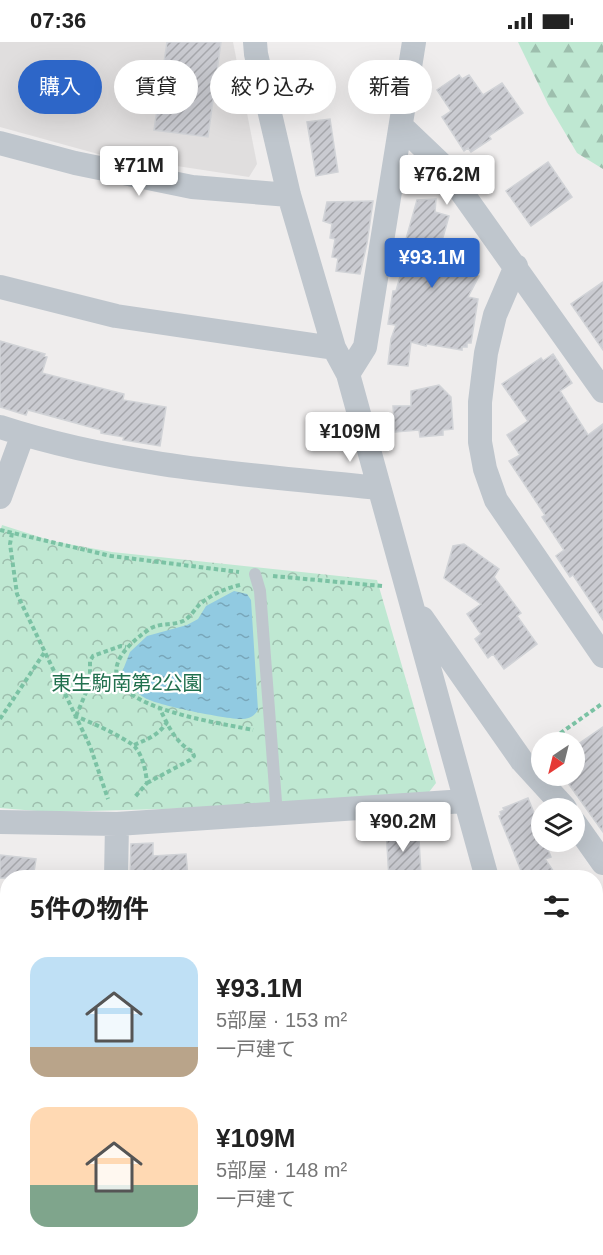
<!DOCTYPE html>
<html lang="ja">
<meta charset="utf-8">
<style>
:root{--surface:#fff;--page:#f6f6f6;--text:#222;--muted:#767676;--accent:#2d66c8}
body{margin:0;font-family:Helvetica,"Noto Sans JP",sans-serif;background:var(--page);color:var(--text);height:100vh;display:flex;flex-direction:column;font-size:22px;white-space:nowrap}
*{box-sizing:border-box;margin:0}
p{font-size:20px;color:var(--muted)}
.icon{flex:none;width:33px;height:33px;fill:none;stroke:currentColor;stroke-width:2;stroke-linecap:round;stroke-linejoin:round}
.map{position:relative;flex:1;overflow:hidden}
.drawer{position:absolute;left:0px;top:828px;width:603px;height:386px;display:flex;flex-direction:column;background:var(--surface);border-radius:24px 24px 0 0;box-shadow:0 6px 24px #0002}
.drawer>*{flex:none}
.hud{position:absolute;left:18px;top:18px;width:567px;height:54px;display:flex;gap:12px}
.needle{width:39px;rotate:215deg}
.tools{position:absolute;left:531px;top:690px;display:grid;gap:12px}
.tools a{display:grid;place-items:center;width:54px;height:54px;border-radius:50%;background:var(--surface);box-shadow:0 6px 24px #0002;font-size:30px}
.price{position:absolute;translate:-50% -51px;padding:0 14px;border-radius:6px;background:#fff;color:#222;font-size:20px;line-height:39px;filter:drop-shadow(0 2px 3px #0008)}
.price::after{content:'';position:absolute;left:50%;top:36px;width:18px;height:14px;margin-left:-9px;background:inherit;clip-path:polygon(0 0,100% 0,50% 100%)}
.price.selected{background:var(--accent);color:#fff}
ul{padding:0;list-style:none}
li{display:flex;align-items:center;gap:18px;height:150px;padding:0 30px}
li span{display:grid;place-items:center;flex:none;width:168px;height:120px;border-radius:18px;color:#555}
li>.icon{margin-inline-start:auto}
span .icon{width:72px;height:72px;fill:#fffc;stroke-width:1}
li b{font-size:26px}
h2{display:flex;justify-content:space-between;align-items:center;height:72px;padding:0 30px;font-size:26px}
.tag{padding:0 21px;border-radius:27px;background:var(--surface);box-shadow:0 6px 24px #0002;font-size:21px;line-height:54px}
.tag.selected{background:var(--accent);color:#fff}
.status{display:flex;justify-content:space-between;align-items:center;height:42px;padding:0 30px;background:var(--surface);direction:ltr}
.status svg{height:16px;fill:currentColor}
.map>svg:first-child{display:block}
.education{fill:#e0dede}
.forest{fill:url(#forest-firs)}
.park{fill:url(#park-crowns)}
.water{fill:url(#water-ripples)}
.building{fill:url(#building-hatch);stroke:#d1d3d7;stroke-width:1.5}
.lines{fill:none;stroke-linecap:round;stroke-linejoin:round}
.path{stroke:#7bc2a4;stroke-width:4;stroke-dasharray:4.5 3;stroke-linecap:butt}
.lane{stroke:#bfc6cd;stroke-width:12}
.street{stroke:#bfc6cd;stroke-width:24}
.labels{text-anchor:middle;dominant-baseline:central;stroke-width:4.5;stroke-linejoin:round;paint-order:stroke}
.park-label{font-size:20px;fill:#21704e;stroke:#fff}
</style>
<div class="status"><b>07:36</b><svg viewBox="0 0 49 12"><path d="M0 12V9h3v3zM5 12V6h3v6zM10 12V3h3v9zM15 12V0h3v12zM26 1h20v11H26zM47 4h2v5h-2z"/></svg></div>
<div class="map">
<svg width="603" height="1213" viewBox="0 0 603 1213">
<defs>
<pattern id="forest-firs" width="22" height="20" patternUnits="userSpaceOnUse" patternTransform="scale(1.5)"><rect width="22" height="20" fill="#bfe8d2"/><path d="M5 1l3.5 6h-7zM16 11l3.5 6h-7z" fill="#9dbead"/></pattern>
<pattern id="park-crowns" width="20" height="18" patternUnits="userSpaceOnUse" patternTransform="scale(1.5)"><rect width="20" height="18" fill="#bfe8d2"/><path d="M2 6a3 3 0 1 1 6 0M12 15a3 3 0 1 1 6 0" fill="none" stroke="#9dbead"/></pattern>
<pattern id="water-ripples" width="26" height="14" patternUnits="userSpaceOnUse" patternTransform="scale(1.5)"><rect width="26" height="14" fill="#91cae1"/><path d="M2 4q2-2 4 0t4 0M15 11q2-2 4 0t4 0" fill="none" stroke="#78a6b9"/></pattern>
<pattern id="building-hatch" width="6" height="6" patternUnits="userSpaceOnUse" patternTransform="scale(1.5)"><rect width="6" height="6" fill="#cacbd1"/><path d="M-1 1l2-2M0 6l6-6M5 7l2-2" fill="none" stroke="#a6a7ac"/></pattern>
</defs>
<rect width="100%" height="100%" fill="#efeded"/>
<path class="education" d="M0 0H233L257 122 249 135 98 112 0 85Z"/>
<path class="forest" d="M518 0H603V127L577 111 548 62Z"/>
<path class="park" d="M2 483 52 499 112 510 377 538 436 741 426 754 202 766 49 770 0 766V490Z"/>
<path class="water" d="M234 549 247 552 251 558 258 668C254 674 251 676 243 677 230 678 156 663 145 656 136 651 128 641 121 633L130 610 147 594 187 583 198 577 206 564Z"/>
<path class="building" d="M167 0H221L208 95 154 88Z
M459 33 462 37 469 33 483 53 502 41 523 71 489 94 491 97 471 110 468 106 464 109 442 75 451 69 437 48Z
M330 77 338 130 316 134 307 80Z
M548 120 572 155 531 184 506 149Z
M436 157 435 170 449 174 442 199 473 208 467 228 479 234 468 255 478 257 471 301H467V305H462V308L427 302 426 304 411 300 408 324 388 322 391 297 396 283 388 282 393 249H396L408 206 404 204 417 158Z
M373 159 367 201 360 232 336 229 338 216 332 215 335 197 330 196 332 182 323 179 327 160Z
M603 240V308L571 262Z
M0 299 45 312 44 314 47 315 42 331 124 352 123 358 166 365 160 404 123 398 124 395 101 391V388L28 368 26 373 0 365Z
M553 312 572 341 560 349 588 393 603 382V578L573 533 570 535 556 514 564 508 542 475 545 473 509 419 520 413 507 393 528 379 502 342 541 316 543 319Z
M439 343 451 355 453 387 443 388V393L420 395 419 388 395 390 393 364H411V349Z
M464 502 499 527 494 535 521 571 517 574 537 602 504 627 493 612 488 616 475 597 481 592 467 572 481 562 444 536 453 504Z
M603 685V790L563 734H574V705Z
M528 756 542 791V800H545L551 815 545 817 558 836H524L499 774 501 773 500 770 504 768 503 766Z
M413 785 414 797H419L421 833 389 836 386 787Z
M153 801V814L186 812 188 836H130L131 802Z
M0 813 36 817 33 836H0Z"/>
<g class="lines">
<path class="path" d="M0 488 111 514 239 530
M12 491 10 502 17 552 90 704 108 757
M273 534 382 544
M240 543C226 546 210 553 199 563 194 568 190 576 183 579 172 584 159 580 148 588 50 658 206 678 253 688
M74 674C85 677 128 697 135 705 143 714 146 730 147 741L134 756
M76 674 90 641V619L93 614 121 604 126 605
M0 677 44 611
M548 700 603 661
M134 703C148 697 159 693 167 680
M147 741 190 718 194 714 192 709C177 703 167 682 160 667"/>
<path class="lane" d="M255 532 260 549 277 773"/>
<path class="street" d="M255 0 256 12 289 153 334 306 348 332 487 836
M401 84 443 124 603 349
M0 101 75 121 192 145 289 153
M516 224 495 273 486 311 480 360V400L485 427 496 458 603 614
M0 245 116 274 334 306
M348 332 365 305 414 0
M0 385C122 425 252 433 379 446
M0 455 23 392
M422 576 522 719 565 766
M0 780 117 782 465 759
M574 780 603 821
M116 836 117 782
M0 924 8 925
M0 1061H8
M596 1188 603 1182
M0 1205 96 1213
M117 1206V1213
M423 1206 424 1213
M593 1206 595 1213
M200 1213 340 1206"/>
</g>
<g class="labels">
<g class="park-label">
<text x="127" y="641">東生駒南第2公園</text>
</g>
</g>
</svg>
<div class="tools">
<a><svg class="needle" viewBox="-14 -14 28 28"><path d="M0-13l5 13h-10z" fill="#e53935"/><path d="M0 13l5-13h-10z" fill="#767676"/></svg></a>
<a><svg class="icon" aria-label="layers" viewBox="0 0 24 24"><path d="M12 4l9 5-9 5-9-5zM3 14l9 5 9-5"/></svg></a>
</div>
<b class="price" style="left:139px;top:155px">¥71M</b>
<b class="price" style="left:447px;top:164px">¥76.2M</b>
<b class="price selected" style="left:432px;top:247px">¥93.1M</b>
<b class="price" style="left:350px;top:421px">¥109M</b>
<b class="price" style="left:403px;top:811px">¥90.2M</b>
<div class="hud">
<a class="tag selected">購入</a>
<a class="tag">賃貸</a>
<a class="tag">絞り込み</a>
<a class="tag">新着</a>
</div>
<section class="drawer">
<h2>5件の物件<svg class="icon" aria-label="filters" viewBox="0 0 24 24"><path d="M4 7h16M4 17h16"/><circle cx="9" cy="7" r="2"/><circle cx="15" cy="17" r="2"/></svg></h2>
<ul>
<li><span style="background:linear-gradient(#bfe0f5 75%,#b9a48a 0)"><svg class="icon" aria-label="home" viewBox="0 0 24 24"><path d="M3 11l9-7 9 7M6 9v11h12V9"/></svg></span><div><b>¥93.1M</b><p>5部屋 · 153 m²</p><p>一戸建て</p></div></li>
<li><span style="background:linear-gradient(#ffd9b3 65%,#7fa58c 0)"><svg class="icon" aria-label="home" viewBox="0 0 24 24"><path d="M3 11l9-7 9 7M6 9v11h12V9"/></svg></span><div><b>¥109M</b><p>5部屋 · 148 m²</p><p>一戸建て</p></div></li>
</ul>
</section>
</div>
